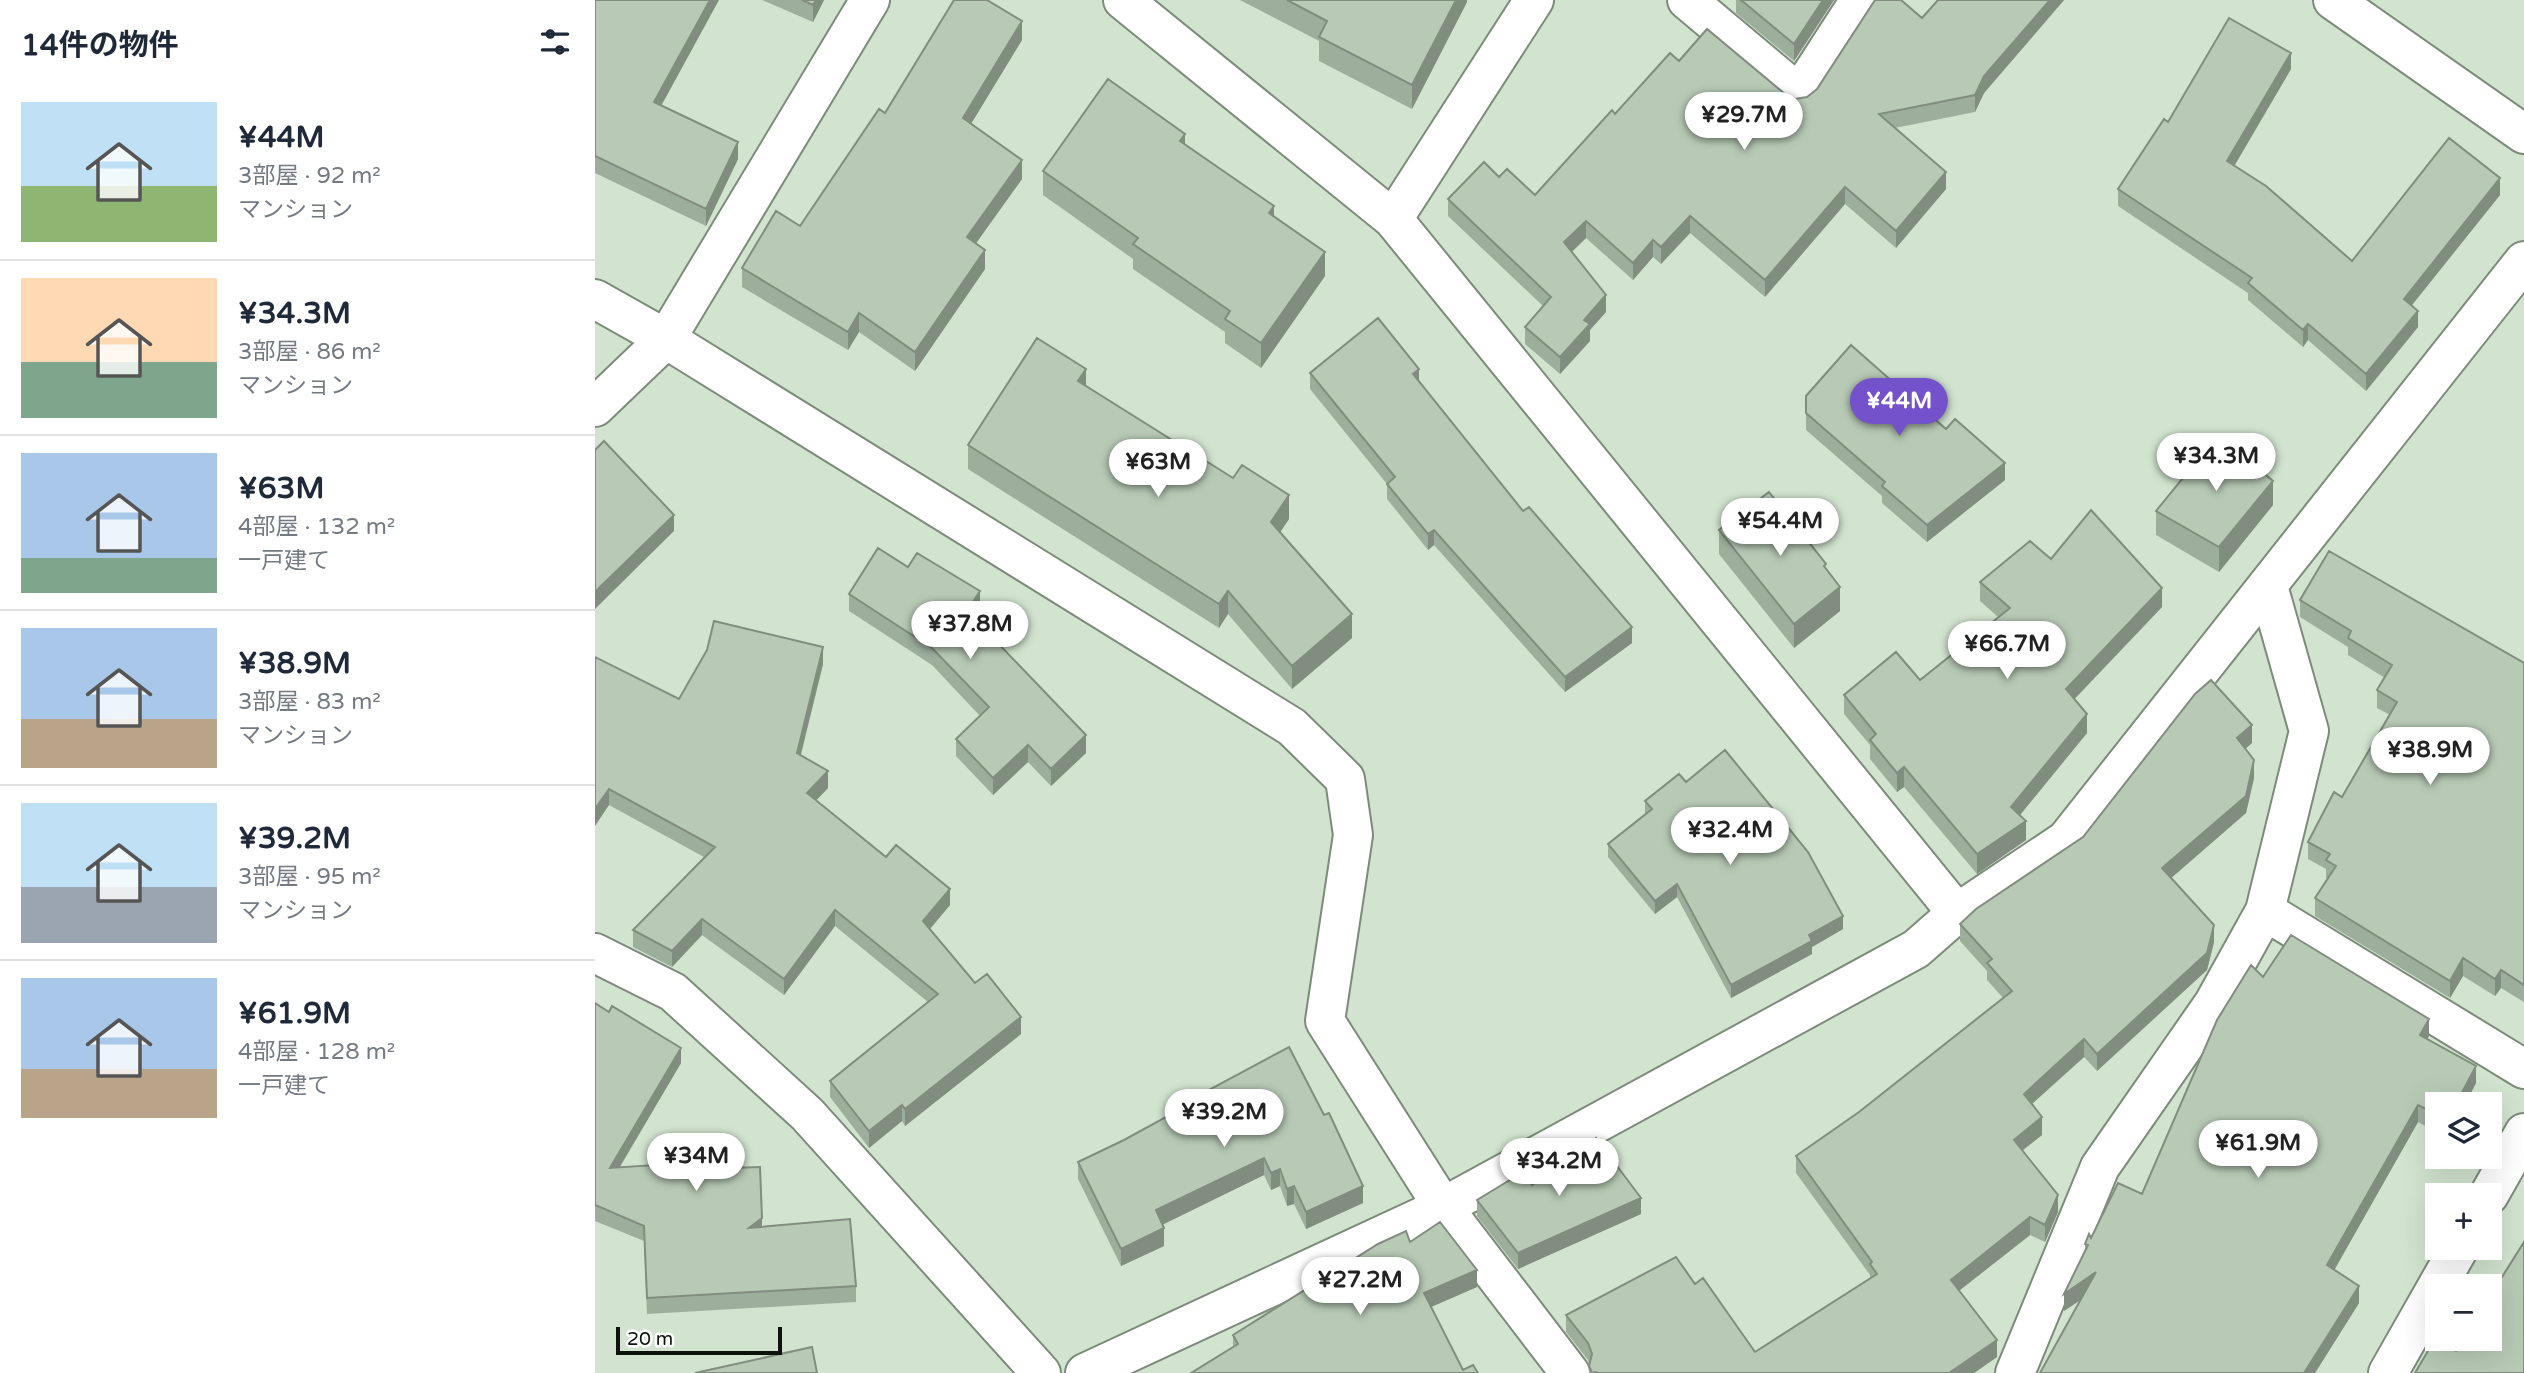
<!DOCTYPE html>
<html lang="ja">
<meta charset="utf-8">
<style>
:root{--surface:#fff;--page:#f6f6f7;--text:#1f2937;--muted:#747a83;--line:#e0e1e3;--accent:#7452cb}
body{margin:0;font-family:"Varela Round","Noto Sans JP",sans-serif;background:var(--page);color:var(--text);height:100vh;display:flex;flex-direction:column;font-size:26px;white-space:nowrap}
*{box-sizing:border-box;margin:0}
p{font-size:23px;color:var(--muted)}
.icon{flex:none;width:38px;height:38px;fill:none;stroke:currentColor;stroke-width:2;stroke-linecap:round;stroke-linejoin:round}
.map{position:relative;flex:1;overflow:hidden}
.details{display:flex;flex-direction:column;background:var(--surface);width:595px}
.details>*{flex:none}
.fabs{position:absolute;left:1830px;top:1092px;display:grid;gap:14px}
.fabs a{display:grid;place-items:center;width:77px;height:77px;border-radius:0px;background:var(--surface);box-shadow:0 7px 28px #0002;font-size:35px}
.scale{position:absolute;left:21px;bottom:18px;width:166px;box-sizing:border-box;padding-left:7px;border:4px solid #0d130c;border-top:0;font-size:19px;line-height:24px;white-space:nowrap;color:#0d130c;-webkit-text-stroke:5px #fff;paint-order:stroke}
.price{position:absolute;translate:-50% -60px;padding:0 16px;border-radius:24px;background:#fff;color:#222;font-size:23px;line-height:46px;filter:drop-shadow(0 2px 4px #0008)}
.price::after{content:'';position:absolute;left:50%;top:42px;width:21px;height:16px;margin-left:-10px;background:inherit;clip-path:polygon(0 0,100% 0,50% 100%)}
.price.active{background:var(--accent);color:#fff}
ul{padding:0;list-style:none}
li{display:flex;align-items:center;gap:21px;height:175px;padding:0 21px}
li+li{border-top:2px solid var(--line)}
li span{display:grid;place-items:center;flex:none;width:196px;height:140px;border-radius:0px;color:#555}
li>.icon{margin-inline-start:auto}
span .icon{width:84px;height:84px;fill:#fffc;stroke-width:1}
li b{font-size:30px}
h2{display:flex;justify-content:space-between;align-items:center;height:84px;padding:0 21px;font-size:30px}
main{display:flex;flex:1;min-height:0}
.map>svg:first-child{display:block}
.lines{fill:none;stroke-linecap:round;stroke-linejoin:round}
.street-casing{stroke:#7b8c79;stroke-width:42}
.secondary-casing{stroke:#7b8c79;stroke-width:42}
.street{stroke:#fff;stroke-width:38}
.secondary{stroke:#fff;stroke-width:38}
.wall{fill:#9eae9d}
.shaded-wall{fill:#818d7f}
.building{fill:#b8cab6;stroke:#818d7f;stroke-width:2}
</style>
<main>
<section class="details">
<h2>14件の物件<svg class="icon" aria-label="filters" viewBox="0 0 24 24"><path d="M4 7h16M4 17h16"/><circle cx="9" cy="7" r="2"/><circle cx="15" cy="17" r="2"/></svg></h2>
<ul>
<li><span style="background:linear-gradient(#bfe0f5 60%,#8fb573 0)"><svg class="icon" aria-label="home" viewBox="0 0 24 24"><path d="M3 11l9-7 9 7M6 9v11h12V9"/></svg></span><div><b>¥44M</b><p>3部屋 · 92 m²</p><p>マンション</p></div></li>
<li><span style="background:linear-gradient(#ffd9b3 60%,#7fa58c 0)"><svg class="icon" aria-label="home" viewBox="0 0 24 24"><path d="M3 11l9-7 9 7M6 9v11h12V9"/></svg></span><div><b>¥34.3M</b><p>3部屋 · 86 m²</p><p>マンション</p></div></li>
<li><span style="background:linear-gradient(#a9c7e8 75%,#7fa58c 0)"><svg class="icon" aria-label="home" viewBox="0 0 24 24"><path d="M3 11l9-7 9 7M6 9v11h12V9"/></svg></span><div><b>¥63M</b><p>4部屋 · 132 m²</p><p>一戸建て</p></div></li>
<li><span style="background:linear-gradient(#a9c7e8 65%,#b9a48a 0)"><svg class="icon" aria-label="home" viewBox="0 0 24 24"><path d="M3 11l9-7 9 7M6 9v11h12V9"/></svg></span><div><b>¥38.9M</b><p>3部屋 · 83 m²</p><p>マンション</p></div></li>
<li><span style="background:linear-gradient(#bfe0f5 60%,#9aa5b1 0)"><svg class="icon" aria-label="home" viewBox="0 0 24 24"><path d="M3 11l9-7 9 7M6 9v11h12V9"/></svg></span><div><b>¥39.2M</b><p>3部屋 · 95 m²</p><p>マンション</p></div></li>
<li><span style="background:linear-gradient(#a9c7e8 65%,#b9a48a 0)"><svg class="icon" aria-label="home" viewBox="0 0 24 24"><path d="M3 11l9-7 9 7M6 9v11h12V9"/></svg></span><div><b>¥61.9M</b><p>4部屋 · 128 m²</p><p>一戸建て</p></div></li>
</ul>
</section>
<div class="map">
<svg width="1929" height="1373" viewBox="0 0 1929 1373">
<rect width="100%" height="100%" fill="#d2e4d0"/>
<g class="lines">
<defs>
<path id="street" d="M1092 0 1204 94 1265 0
M1738 0 1929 134
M798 219 939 0
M0 299 71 339 697 727 750 779 758 835 730 1021 848 1207 975 1373
M0 407 71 339 275 0
M1673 586 1714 731 1670 911 1929 1069
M0 953 78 992 212 1114 446 1373
M1894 1195 1929 1133
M490 1373 848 1207 1321 949 1362 913 1471 840 1929 261
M1420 1373 1505 1167 1619 1003 1670 911
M1793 1373 1864 1248"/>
<path id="secondary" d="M528 0 798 219 1362 913"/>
</defs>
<use href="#street" class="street-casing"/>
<use href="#secondary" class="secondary-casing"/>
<use href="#street" class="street"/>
<use href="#secondary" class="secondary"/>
</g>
<path class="wall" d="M0 0 66 105 143 159 111 226 0 173Z
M167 0H229L218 22Z
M645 0H872V2L817 109 724 61V41Z
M1141 0H1239L1199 61 1141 13Z
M1343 0H1469L1389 93 1380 112 1300 128 1351 189 1301 248 1250 204 1170 297 1095 233 1066 264 1058 257 1038 280 991 238 977 252 1011 312 995 330V341L965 374 930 344V327L948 306 853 216V199L904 177 940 195 1020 114 1084 61 1190 94 1200 99 1212 97 1327 18Z
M427 40 376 124 427 179 380 244 390 269 320 371 264 332 253 350 147 287V268L205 226Z
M1696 69 1640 165 1757 261 1905 195 1817 305 1823 327 1771 391 1713 340 1708 347 1653 300V293L1523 206V189L1573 122Z
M590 144 679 217 730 276 666 368 630 343V332L538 269V259L448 195V171Z
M715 373 824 382 928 511 1037 643 970 692 839 545 833 550 792 499V484L715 389Z
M491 385 593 464 694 519 685 532 757 638 697 689 633 614 624 628 373 469V445Z
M1211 396 1351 429 1410 480 1332 542 1287 503V496L1211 430Z
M1678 505 1624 572 1561 535V511Z
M1124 530 1245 611 1199 648 1124 554Z
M1456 559 1567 607 1479 699 1492 733 1425 815 1431 840 1382 874 1309 787 1302 792 1275 759V745L1249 714V695L1325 680 1403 617 1385 601V582Z
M313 567 385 608 379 618 491 753 456 786 433 762 398 795 361 756V739L385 716 337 665 254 611V594Z
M1705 600 1929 663V1002L1906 988 1900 996 1868 976 1855 998 1720 916V898L1733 879 1731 878V869L1713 859V842L1747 797 1795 715 1782 708V690L1790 678 1753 655V647L1705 617Z
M0 657 84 699 228 664 206 755 233 788 221 800 291 857 355 905 335 929 380 983 426 1034 310 1126 307 1121 274 1148 235 1097V1081L333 1002 240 926 189 995 107 935 77 967 38 947V930L109 857 14 805Z
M1657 743 1650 749 1659 778 1651 813 1576 878 1619 942 1612 970 1502 1071 1489 1057 1437 1104 1447 1135 1428 1150 1463 1212 1450 1242 1435 1235 1364 1291 1402 1357 1379 1373H994V1364L993 1360 971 1332V1315L1100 1284 1160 1352 1275 1279V1275L1201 1173V1156L1264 1112 1408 998 1392 980V971L1365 941V924Z
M1091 782 1248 929 1217 947V954L1136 998 1082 897 1060 914 1013 857V844L1050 814V801Z
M1668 977 1834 1036 1832 1039 1881 1083 1870 1104H1843V1133L1823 1122 1739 1270 1764 1303 1720 1373H1445L1486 1300 1469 1311 1490 1251V1244L1547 1194Z
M0 1003 86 1063 25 1167 107 1169 167 1227 261 1286V1302L52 1314 49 1241 0 1221Z
M582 1107 768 1203 711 1229 699 1204 692 1206 685 1186 676 1190 669 1175 567 1224 569 1246 526 1266 483 1179V1162L529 1140 582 1111Z
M937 1185 1046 1214 923 1269 882 1216V1200Z
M815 1242 882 1287 836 1307 868 1370 638 1348V1335Z"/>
<path class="shaded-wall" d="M115 0H124L59 119V102Z
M221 0H229L218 22V5Z
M861 0H872V2L817 109V85Z
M1228 0H1239L1199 61V44Z
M1455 0H1469L1389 93 1380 112V95L1389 76Z
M427 21V40L368 137V118Z
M1696 53V69L1632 178V161Z
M590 134V159L585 141Z
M143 142V159L111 226V209Z
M427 160V179L372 256V237Z
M1351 172V189L1301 248V231Z
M1905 178V195L1809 315V299Z
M1250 187V204L1170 297V280Z
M679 206V230L674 213Z
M1095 216V233L1066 264V247Z
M991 221V238L969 259V242Z
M1058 240V257L1038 280V263Z
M390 250V269L320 371V352Z
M730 252V276L666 368V343Z
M1011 295V312L995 330V341L965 374V357L989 320Z
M1823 311V327L1771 391V374Z
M264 313V332L253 350V332Z
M1713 324V340L1708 347V330Z
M491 369V393L483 381Z
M824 369V384L818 374Z
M593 450V474L573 480Z
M1410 463V480L1332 542V525Z
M1678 481V505L1624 572V547Z
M694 495V519L676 546V522Z
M79 515V531L0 609V592Z
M839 530V545L833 550V534Z
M1245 587V611L1199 648V624Z
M1567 588V607L1471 708V689Z
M385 591V608L372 629V611Z
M633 591V614L624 628V604Z
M757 614V638L697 689V666Z
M1037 627V643L970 692V677Z
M228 647V664L202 769V753Z
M1492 714V733L1416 826V807Z
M1657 725V743L1642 756V738Z
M491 735V753L456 786V769Z
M433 745V762L398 795V778Z
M1659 760V778L1651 813 1567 886V868Z
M1309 767V787L1302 792V773Z
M233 771V788L212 810V793Z
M14 789V805L0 826V809Z
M1431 821V840L1382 874V854Z
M1082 884V897L1060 914V901Z
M355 889V905L328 937V921Z
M240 910V926L189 995V979Z
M1248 916V929L1217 947V954L1136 998V985L1214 935Z
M107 919V935L77 967V951Z
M1619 925V942L1612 970 1502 1071V1054Z
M1868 958V976L1855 998V981Z
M1906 970V988L1900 996V979Z
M426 1017V1034L310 1126V1109Z
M1834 1019V1036L1825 1052V1035Z
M1489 1039V1057L1429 1111V1094Z
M86 1048V1063L15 1183V1168Z
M1881 1066V1083L1870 1104H1861Z
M307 1105V1121L274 1148V1131Z
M1823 1105V1122L1732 1283V1265Z
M1447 1117V1135L1419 1157V1140Z
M669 1158V1175L561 1228V1210Z
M685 1169V1186L676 1190V1173Z
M699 1186V1204L692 1206V1189Z
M768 1186V1203L711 1229V1212Z
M1463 1195V1212L1450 1242V1225Z
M1046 1198V1214L923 1269V1253Z
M1435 1217V1235L1356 1297V1280Z
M167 1218V1233L154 1228Z
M569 1228V1246L526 1266V1249Z
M882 1270V1287L829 1310V1293Z
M1501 1272V1289L1469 1311V1294Z
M1764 1286V1303L1720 1373H1709Z
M1402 1340V1357L1379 1373H1354Z"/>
<path class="building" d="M0 0H115L59 102 143 142 111 209 0 156Z
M207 0H221L218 5Z
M359 0H392L427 21 368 118 427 160 372 237 390 250 320 352 264 313 253 332 147 268 181 211 205 226 284 109 290 113Z
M692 0H861L817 85 724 37 732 21Z
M1146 0H1228L1199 44Z
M1280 0H1306L1327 18 1343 0H1455L1389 76 1380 95 1284 114 1351 172 1301 231 1250 187 1170 280 1095 216 1066 247 1058 240 1038 263 991 221 969 242 1011 295 989 320 995 324 965 357 930 327 956 297 853 199 889 162 904 177 912 169 940 195 1017 110 1020 114 1075 53 1084 61 1112 29 1190 94 1200 99 1212 97 1222 89Z
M1634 18 1696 53 1632 161 1671 186 1757 261 1854 138 1905 178 1809 299 1823 311 1771 374 1713 324 1708 330 1653 283 1657 278 1523 189 1569 119 1573 122Z
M513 79 590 134 585 141 679 206 674 213 730 252 666 343 630 319 635 311 538 244 543 238 448 171Z
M783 318 824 369 818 374 928 511 934 507 1037 627 970 677 839 530 833 534 792 484 800 477 715 373Z
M442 338 491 369 483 381 593 450 573 480 603 456 638 478 647 465 694 495 676 522 757 614 697 666 633 591 624 604 373 445Z
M1256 345 1351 429 1360 419 1410 463 1332 525 1287 486 1290 482 1211 413V396Z
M1623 435 1678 481 1624 547 1561 511Z
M9 441 79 515 0 592V450Z
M1174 492 1231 564 1229 566 1245 587 1199 624 1124 530Z
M1496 510 1567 588 1471 689 1492 714 1416 807 1431 821 1382 854 1309 767 1302 773 1275 740 1281 734 1249 695 1301 652 1325 680 1415 608 1385 582 1435 541 1456 559Z
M283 548 313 567 322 553 385 591 372 611 491 735 456 769 433 745 398 778 361 739 394 707 337 648 254 594Z
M1734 551 1929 663V985L1906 970 1900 979 1868 958 1855 981 1720 898 1741 866 1731 860 1735 854 1713 842 1739 792 1747 797 1802 702 1782 690 1797 665 1753 638 1756 631 1705 600Z
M119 621 228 647 202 753 233 771 212 793 291 857 301 845 355 889 328 921 380 983 392 974 426 1017 310 1109 307 1105 274 1131 235 1081 343 994 240 910 189 979 107 919 77 951 38 930 120 847 14 789 0 809V657L84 699 112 650Z
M1616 680 1657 725 1642 738 1659 760 1651 796 1567 868 1619 925 1612 953 1502 1054 1489 1039 1429 1094 1447 1117 1419 1140 1463 1195 1450 1225 1435 1217 1356 1280 1402 1340 1354 1373H1002L1001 1372 997 1373 994 1366 997 1354 993 1343 971 1315 1081 1257 1100 1284 1108 1278 1160 1352 1282 1274 1275 1264 1277 1262 1201 1156 1264 1112 1417 991 1392 963 1397 959 1365 924 1381 909 1488 837 1600 694Z
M1130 750 1213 852 1248 916 1214 935 1217 941 1136 985 1082 884 1060 901 1013 844 1057 809 1050 801 1084 774 1091 782Z
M1696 935 1834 1019 1825 1035 1881 1066 1861 1104H1858L1853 1102 1852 1104H1843V1115L1823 1105 1732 1265 1764 1286 1709 1373H1445L1501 1272 1469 1294 1493 1245 1490 1244 1494 1234 1496 1238 1523 1183 1547 1194 1622 1020 1656 965 1668 977Z
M0 1003 14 1012 17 1006 86 1048 15 1168 107 1162V1169L165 1167 167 1218 154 1228 255 1219 261 1286 52 1298 49 1226 0 1205Z
M694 1047 729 1115 734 1113 768 1186 711 1212 699 1186 692 1189 685 1169 676 1173 669 1158 561 1210 569 1228 526 1249 483 1162 529 1140 584 1110 582 1107Z
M1001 1138 1046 1198 923 1253 882 1200 928 1172 937 1185Z
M845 1222 882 1270 829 1293 868 1370 878 1365 883 1373H596L643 1344 638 1335 783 1244 811 1231 815 1242Z
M1929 1242V1373H1820L1840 1339 1861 1351 1869 1339H1895V1296Z
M217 1347 222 1373H100Z"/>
</svg>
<div class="fabs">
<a><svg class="icon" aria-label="layers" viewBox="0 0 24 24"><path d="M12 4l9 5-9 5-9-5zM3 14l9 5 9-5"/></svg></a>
<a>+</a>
<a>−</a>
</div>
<div class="scale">20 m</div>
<b class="price" style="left:1149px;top:152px">¥29.7M</b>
<b class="price active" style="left:1304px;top:438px">¥44M</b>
<b class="price" style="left:1621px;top:493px">¥34.3M</b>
<b class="price" style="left:563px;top:499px">¥63M</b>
<b class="price" style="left:1185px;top:558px">¥54.4M</b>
<b class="price" style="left:375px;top:661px">¥37.8M</b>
<b class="price" style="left:1412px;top:681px">¥66.7M</b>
<b class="price" style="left:1835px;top:787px">¥38.9M</b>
<b class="price" style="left:1135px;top:867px">¥32.4M</b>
<b class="price" style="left:629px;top:1149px">¥39.2M</b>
<b class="price" style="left:1663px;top:1180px">¥61.9M</b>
<b class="price" style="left:101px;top:1193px">¥34M</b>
<b class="price" style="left:964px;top:1198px">¥34.2M</b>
<b class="price" style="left:765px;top:1317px">¥27.2M</b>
</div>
</main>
